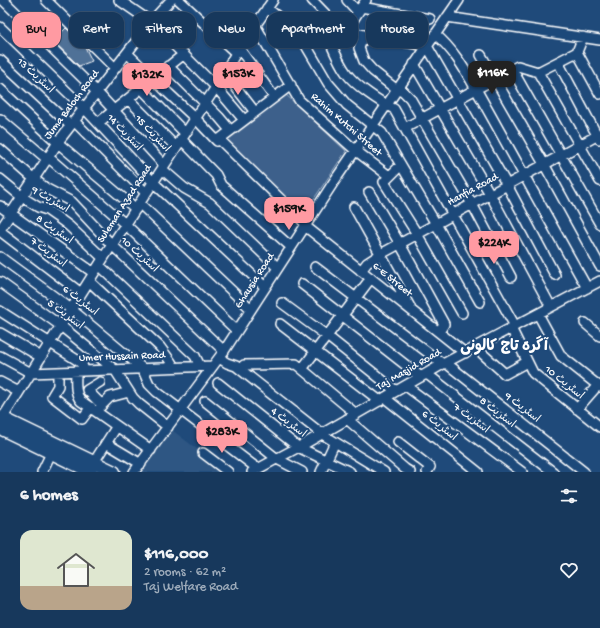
<!DOCTYPE html>
<meta charset="utf-8">
<style>
:root{--surface:#17385c;--page:#244365;--text:#f1f3f6;--muted:#9eacbb;--line:#365272;--accent:#ff9aa2}
body{margin:0;font-family:"Gochi Hand","Playpen Sans Arabic",sans-serif;background:var(--page);color:var(--text);height:100vh;display:flex;flex-direction:column;font-size:15px;white-space:nowrap}
*{box-sizing:border-box;margin:0}
p{font-size:13px;color:var(--muted)}
.icon{flex:none;width:22px;height:22px;fill:none;stroke:currentColor;stroke-width:2;stroke-linecap:round;stroke-linejoin:round}
.map{position:relative;height:472px;overflow:hidden}
.sheet{display:flex;flex-direction:column;background:var(--surface);flex:1}
.sheet>*{flex:none}
.top-card{position:absolute;left:12px;top:12px;width:576px;height:36px;display:flex;gap:8px}
.price{position:absolute;translate:-50% -34px;padding:0 9px;border-radius:8px;background:var(--accent);color:#111;font-size:13px;line-height:26px;filter:drop-shadow(0 1px 2px #0008)}
.price::after{content:'';position:absolute;left:50%;top:24px;width:12px;height:9px;margin-left:-6px;background:inherit;clip-path:polygon(0 0,100% 0,50% 100%)}
.price.current{background:#222;color:#fff}
ul{padding:0;list-style:none}
li{display:flex;align-items:center;gap:12px;height:100px;padding:0 20px}
li+li{border-top:1px solid var(--line)}
li span{display:grid;place-items:center;flex:none;width:112px;height:80px;border-radius:12px;color:#555}
li>.icon{margin-inline-start:auto}
span .icon{width:48px;height:48px;fill:#fffc;stroke-width:1}
li b{font-size:17px}
h2{display:flex;justify-content:space-between;align-items:center;height:48px;padding:0 20px;font-size:17px}
.chip{padding:0 14px;border-radius:12px;background:var(--surface);box-shadow:0 1px 3px #0004,0 0 0 1px var(--line);font-size:14px;line-height:36px}
.chip.current{background:var(--accent);color:#111}
.map>svg:first-child{display:block}
.built{fill:#2e5683}
.green{fill:#3c618b;stroke:#9eb0c5}
.building{fill:#507197;stroke:#fff}
.lines{fill:none;stroke-linecap:round;stroke-linejoin:round}
.minor-casing{stroke:#fff;stroke-width:12}
.major-casing{stroke:#fff;stroke-width:15}
.minor{stroke:#1f4a7a;stroke-width:9}
.major{stroke:#1f4a7a;stroke-width:12}
.labels{text-anchor:middle;dominant-baseline:central;stroke-width:4;stroke-linejoin:round;paint-order:stroke}
.street-label{font-size:11px;fill:#fff;stroke:#1f4a7a}
.district-label{font-size:15px;font-weight:bold;fill:#fff;stroke:#1f4a7a}
</style>
<div class="map">
<svg width="600" height="472" viewBox="0 0 600 472">
<rect width="100%" height="100%" fill="#1f4a7a"/>
<filter id="ink" filterUnits="userSpaceOnUse"><feTurbulence type="fractalNoise" baseFrequency=".025" numOctaves="2"/><feDisplacementMap in="SourceGraphic" scale="8" xChannelSelector="R" yChannelSelector="G"/><feConvolveMatrix kernelMatrix="1 2 1 2 8 2 1 2 1" color-interpolation-filters="sRGB"/></filter>
<g filter="url(#ink)">
<path class="built" d="M168 427 227 472H135Z"/>
<path class="green" d="M282 91 346 151 301 218 219 139Z"/>
<path class="building" d="M66 28 85 47 92 61 79 66 53 41Z"/>
<g class="lines">
<defs>
<path id="minor" d="M3 0 97 92 164 165
M46 0 115 68
M119 0 151 22 216 87 244 120
M179 0 236 53
M312 0 339 28 346 31 364 35 427 46 507 185 555 275
M347 0 358 12
M361 7 430 19
M267 8 300 35 308 49 328 83 347 105 382 133 436 224 480 302
M447 17 600 40
M255 25 299 100 355 150 389 176
M0 27 84 108 153 182 265 287
M338 27 327 35C333 48 338 62 347 74 356 86 380 102 394 109L515 326
M346 31 366 0
M435 34C453 49 464 68 476 89L587 288
M364 35 359 48 364 61 373 71 397 90
M583 37 577 52 600 94
M239 48 274 97
M127 53 166 91 195 118 217 141 291 85
M481 55 544 164 600 266
M0 60 70 125
M558 62 599 139
M414 64 490 194 551 307
M168 66 219 117 230 130
M512 69 600 224
M224 72 255 112
M538 72 600 181
M399 87 410 98 472 204 511 277
M141 88 185 133
M0 89 58 143 136 209
M128 99 176 147
M0 119 47 159
M74 121 146 193
M98 123 184 54
M405 128 518 66 538 72 577 52
M181 139 216 175 221 185 291 247
M219 139 306 224
M0 149 34 179 47 189 72 202 112 245 224 351
M48 157 125 224 237 331
M401 165 384 182 417 234 462 313
M162 169 184 188 210 203 278 268
M0 179 22 197 38 207 47 210 57 217 69 226 103 258
M369 192 400 244 444 324 439 332
M139 203 251 309
M0 206 94 273
M354 207 410 307
M305 226 465 353
M0 230 61 138 151 22 171 0
M0 231 81 293
M0 257 71 309 142 368 149 384 157 392 258 469
M99 265 195 356 200 366
M315 267 443 364
M361 271 367 263 381 254 600 134
M89 281 160 347 171 362 174 367
M0 282 61 326 115 370 133 398 139 404 168 427
M302 284 421 377
M282 303 327 336 396 391
M0 311 77 360 82 364 84 371
M538 314 561 356 600 387
M585 323 600 336
M280 324 380 401
M511 328 533 373 600 427
M0 333 41 357
M475 347 505 374 527 362
M0 356 31 373 213 366
M219 358 227 363 236 366 322 434 384 472
M446 363 584 472
M240 369 244 365 296 364 356 414
M302 369 371 278
M76 371C76 381 74 393 81 401L151 450
M58 372V386L52 396 82 419 91 407
M427 374 553 472
M0 382 19 392
M100 382 87 390 102 405
M218 383 298 447 350 472
M406 386 522 472
M385 398 478 472
M205 401 277 459 302 472
M577 409 598 385
M96 411 110 397 129 392
M347 419 405 469 410 472
M0 422 106 254 216 87 236 53 273 0
M398 442 430 467 427 472
M106 443 141 464
M203 453 228 472
M94 462 117 426
M42 472 54 447
M134 472 224 351 335 180 459 0
M252 472 306 443 443 364 600 281
M321 472 335 442"/>
<path id="major" d="M0 417 114 472
M0 428 91 472"/>
</defs>
<use href="#minor" class="minor-casing"/>
<use href="#major" class="major-casing"/>
<use href="#minor" class="minor"/>
<use href="#major" class="major"/>
</g>
</g>
<g class="labels">
<g class="street-label">
<text transform="translate(35 76) rotate(43)">اسٹریٹ 13</text>
<text transform="translate(72 105) rotate(-53)">Juma Baloch Road</text>
<text transform="translate(346 125) rotate(41)">Rahim Kutchi Street</text>
<text transform="translate(124 133) rotate(47)">اسٹریٹ 14</text>
<text transform="translate(152 134) rotate(47)">اسٹریٹ 15</text>
<text transform="translate(473 190) rotate(-29)">Hanfia Road</text>
<text transform="translate(50 200) rotate(31)">اسٹریٹ 9</text>
<text transform="translate(125 204) rotate(-57)">Suleman Azad Road</text>
<text transform="translate(54 230) rotate(35)">اسٹریٹ 8</text>
<text transform="translate(48 253) rotate(37)">اسٹریٹ 7</text>
<text transform="translate(139 255) rotate(43)">اسٹریٹ 10</text>
<text transform="translate(392 280) rotate(39)">6-E Street</text>
<text transform="translate(255 281) rotate(-57)">Ghausia Road</text>
<text transform="translate(80 301) rotate(38)">اسٹریٹ 6</text>
<text transform="translate(65 315) rotate(37)">اسٹریٹ 5</text>
<text transform="translate(122 357) rotate(-2)">Umer Hussain Road</text>
<text transform="translate(409 370) rotate(-30)">Taj Masjid Road</text>
<text transform="translate(564 383) rotate(39)">اسٹریٹ 10</text>
<text transform="translate(522 408) rotate(38)">اسٹریٹ 9</text>
<text transform="translate(497 413) rotate(38)">اسٹریٹ 8</text>
<text transform="translate(471 419) rotate(37)">اسٹریٹ 7</text>
<text transform="translate(288 423) rotate(38)">اسٹریٹ 4</text>
<text transform="translate(439 426) rotate(39)">اسٹریٹ 6</text>
</g>
<g class="district-label">
<text x="504" y="347">آگرہ تاج کالونی</text>
</g>
</g>
</svg>
<b class="price current" style="left:492px;top:95px">$116K</b>
<b class="price" style="left:238px;top:96px">$153K</b>
<b class="price" style="left:147px;top:97px">$132K</b>
<b class="price" style="left:289px;top:231px">$159K</b>
<b class="price" style="left:494px;top:265px">$224K</b>
<b class="price" style="left:222px;top:454px">$283K</b>
<div class="top-card">
<a class="chip current">Buy</a>
<a class="chip">Rent</a>
<a class="chip">Filters</a>
<a class="chip">New</a>
<a class="chip">Apartment</a>
<a class="chip">House</a>
</div>
</div>
<section class="sheet">
<h2>6 homes<svg class="icon" aria-label="filters" viewBox="0 0 24 24"><path d="M4 7h16M4 17h16"/><circle cx="9" cy="7" r="2"/><circle cx="15" cy="17" r="2"/></svg></h2>
<ul>
<li><span style="background:linear-gradient(#dfe7d0 70%,#b9a48a 0)"><svg class="icon" aria-label="home" viewBox="0 0 24 24"><path d="M3 11l9-7 9 7M6 9v11h12V9"/></svg></span><div><b>$116,000</b><p>2 rooms · 62 m²</p><p>Taj Welfare Road</p></div><svg class="icon" aria-label="heart" viewBox="0 0 24 24"><path d="M12 20l-8-8c-3-5 5-10 8-4 3-6 11-1 8 4z"/></svg></li>
</ul>
</section>
